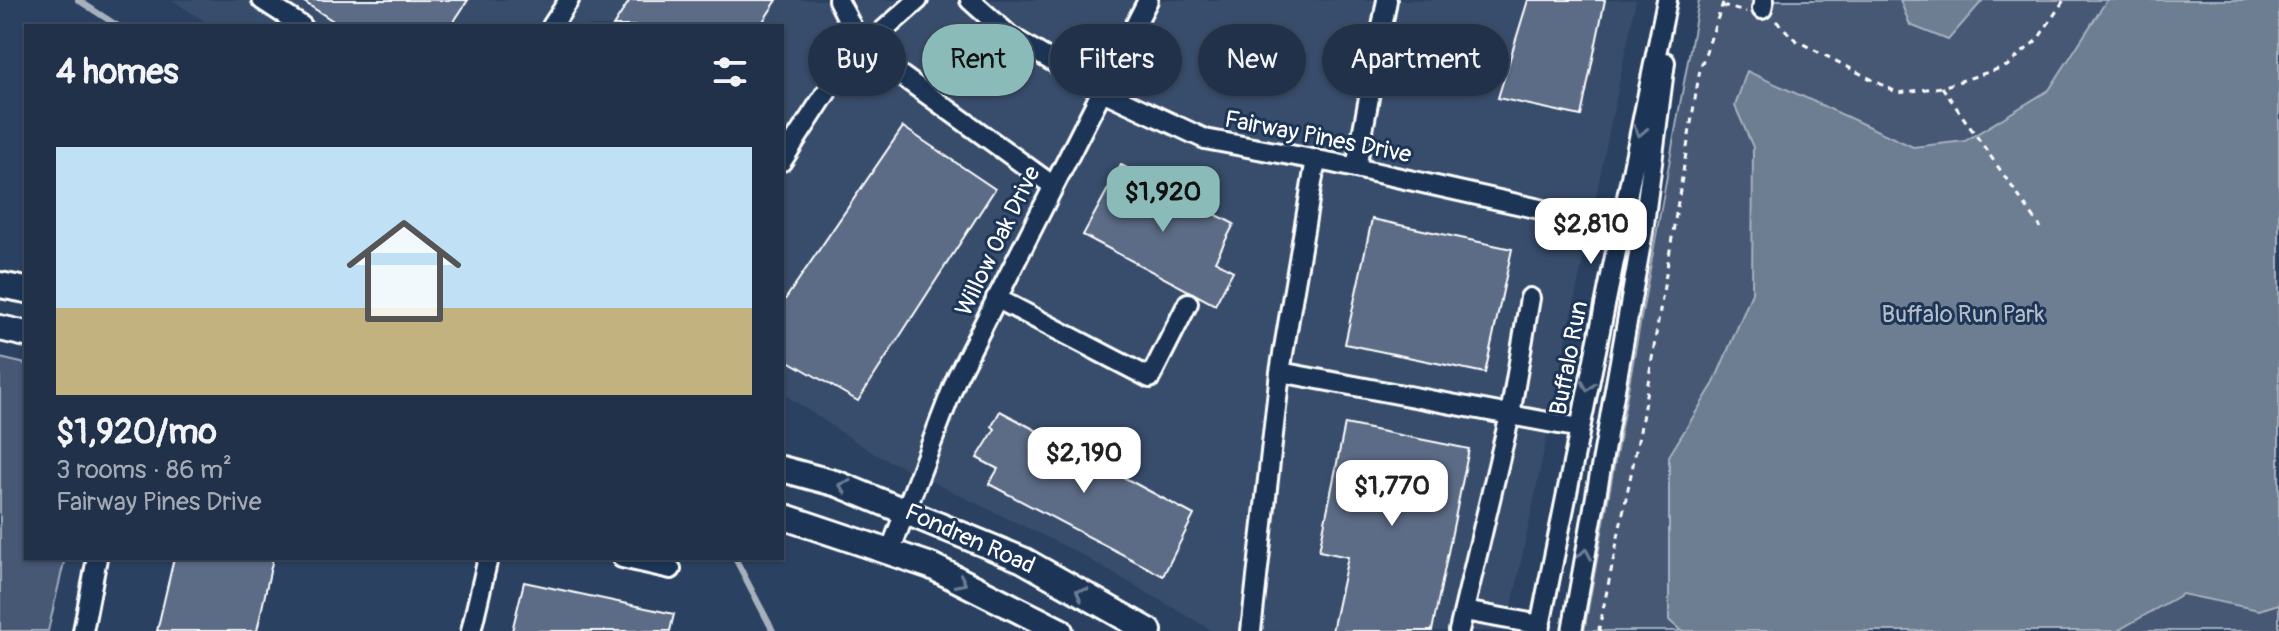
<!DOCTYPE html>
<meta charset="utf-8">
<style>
:root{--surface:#203149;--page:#283950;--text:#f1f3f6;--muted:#a2a9b4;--line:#3d4c61;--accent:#8bbbb9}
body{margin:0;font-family:Pangolin,sans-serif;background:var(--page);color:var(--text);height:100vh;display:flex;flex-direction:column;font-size:30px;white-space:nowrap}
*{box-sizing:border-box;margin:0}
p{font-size:26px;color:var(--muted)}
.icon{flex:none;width:44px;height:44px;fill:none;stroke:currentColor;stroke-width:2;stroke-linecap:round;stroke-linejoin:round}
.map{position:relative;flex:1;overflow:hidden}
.drawer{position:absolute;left:24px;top:24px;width:760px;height:536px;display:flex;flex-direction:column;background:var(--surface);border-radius:0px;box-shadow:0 2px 6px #0004,0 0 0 2px var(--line)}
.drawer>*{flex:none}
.hud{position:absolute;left:808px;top:24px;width:760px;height:72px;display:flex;gap:16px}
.price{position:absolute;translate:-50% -68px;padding:0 18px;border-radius:16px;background:#fff;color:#222;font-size:26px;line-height:52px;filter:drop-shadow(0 2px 4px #0008)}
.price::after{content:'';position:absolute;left:50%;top:48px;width:24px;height:18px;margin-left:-12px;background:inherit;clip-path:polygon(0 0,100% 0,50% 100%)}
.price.on{background:var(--accent);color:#111}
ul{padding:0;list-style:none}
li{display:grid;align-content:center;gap:16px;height:424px;padding:0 32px}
li span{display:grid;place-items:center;height:248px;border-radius:0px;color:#555}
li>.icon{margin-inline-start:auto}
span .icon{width:144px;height:144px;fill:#fffc;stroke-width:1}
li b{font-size:34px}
h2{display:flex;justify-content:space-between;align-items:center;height:96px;padding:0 32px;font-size:34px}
.pill{padding:0 28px;border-radius:36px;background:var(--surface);box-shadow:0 2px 6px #0004,0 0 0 2px var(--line);font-size:28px;line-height:72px}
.pill.on{background:var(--accent);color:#111}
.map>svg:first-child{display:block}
.built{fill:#394e6c}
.green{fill:#465975;stroke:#a2acba;stroke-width:2}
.water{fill:#6d7d92;stroke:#a7b1be;stroke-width:2}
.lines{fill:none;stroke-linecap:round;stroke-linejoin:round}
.stream{stroke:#a7b1be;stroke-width:6}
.building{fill:#5b6c86;stroke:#fff;stroke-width:2}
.minor-casing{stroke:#fff;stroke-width:24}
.major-casing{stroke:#fff;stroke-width:30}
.path{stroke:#fff;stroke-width:3;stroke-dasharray:6 6;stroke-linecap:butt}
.minor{stroke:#1d3557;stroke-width:18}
.major{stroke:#1d3557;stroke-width:24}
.oneway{stroke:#6c7c92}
.labels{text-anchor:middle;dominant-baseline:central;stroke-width:6;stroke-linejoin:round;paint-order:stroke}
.street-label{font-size:24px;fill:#fff;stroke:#1d3557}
.park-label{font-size:24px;fill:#b5bdc8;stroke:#1d3557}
</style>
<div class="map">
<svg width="2279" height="631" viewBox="0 0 2279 631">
<rect width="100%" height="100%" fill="#2a4161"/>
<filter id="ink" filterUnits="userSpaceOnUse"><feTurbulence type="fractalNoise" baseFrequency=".0125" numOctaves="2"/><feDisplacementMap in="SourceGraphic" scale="16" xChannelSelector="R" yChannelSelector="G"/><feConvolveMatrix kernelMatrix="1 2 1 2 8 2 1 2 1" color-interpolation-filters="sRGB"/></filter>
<g filter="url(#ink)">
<path class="built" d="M172 0H1636L1507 631H1213L1075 551 875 454 782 393V26H212Z"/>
<path class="green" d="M1699 0H2279V631H1584Z
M0 358 26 364V558H65L48 631H0Z"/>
<path class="water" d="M1900 0H1983L1948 40 1910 25Z
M2107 0H2279V604L2259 610 2182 594 2117 631H1681L1669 620V456L1714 383 1752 293 1753 147 1735 106 1747 71 1913 147 1965 141 2049 90Z"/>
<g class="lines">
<path class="stream" d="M78 0 118 26
M735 558 773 631"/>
</g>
<path class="building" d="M301 0H468L451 26H341Z
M630 0H777L760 26H613Z
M1528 0H1605L1581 116 1498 98Z
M903 127 995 189 858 401 782 357V304Z
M1121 165 1234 224 1215 261 1233 271 1215 305 1083 235Z
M1372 219 1512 249 1485 373 1345 344Z
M1000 411 1194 515 1163 576 989 484 998 469 977 458 995 429 992 426Z
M1345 424 1469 449 1432 631H1332L1348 557 1319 551Z
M174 558H273L257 631H157Z
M524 582 674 614 670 631H512Z"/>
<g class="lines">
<defs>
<path id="minor" d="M262 0 302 26
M838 0 862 47 1052 185
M970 0 1010 36 1100 90 1205 139 1333 163 1643 232
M1762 9 1764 0
M552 26 569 0
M1316 159 1280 372 1580 428
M782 161 844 65 918 0
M1356 168 1387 0
M996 298 1150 378 1188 303
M889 554 957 377 1148 0
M622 558 671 569
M1464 611 1541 625
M83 631 97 558
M471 631 488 558
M1251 631 1280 372
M1459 631 1510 415 1530 298
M1539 631 1667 0
M1572 631 1643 232 1665 62"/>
<path id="major" d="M0 285 26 290
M0 328 26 334
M782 469 838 484 1023 560 1149 631
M782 516 931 566 1060 631"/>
</defs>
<use href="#minor" class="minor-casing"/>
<use href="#major" class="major-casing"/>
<path class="path" d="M1722 6 1746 12
M1776 21 1797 41 1898 93 1942 87 2007 66 2038 39 2064 0
M1942 87 2041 228
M1601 631 1599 629 1640 431 1700 69 1724 0"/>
<use href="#minor" class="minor"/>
<use href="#major" class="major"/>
</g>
<defs><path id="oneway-chevron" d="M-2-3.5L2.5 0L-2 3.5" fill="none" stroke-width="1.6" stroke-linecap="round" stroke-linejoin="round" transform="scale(2)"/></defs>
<g class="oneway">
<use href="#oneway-chevron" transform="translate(1640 131) rotate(102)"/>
<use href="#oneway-chevron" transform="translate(1588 386) rotate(101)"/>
<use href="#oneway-chevron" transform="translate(844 486) rotate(-161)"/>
<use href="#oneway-chevron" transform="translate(1585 554) rotate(-80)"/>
<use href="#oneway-chevron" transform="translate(961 582) rotate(27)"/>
<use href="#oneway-chevron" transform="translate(1081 593) rotate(-151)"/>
</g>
</g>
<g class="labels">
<g class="street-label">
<text transform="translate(1318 137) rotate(11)">Fairway Pines Drive</text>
<text transform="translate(998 241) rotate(-64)">Willow Oak Drive</text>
<text transform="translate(1569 358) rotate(-79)">Buffalo Run</text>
<text transform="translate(970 539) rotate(24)">Fondren Road</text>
</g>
<g class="park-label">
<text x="1963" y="314">Buffalo Run Park</text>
</g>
</g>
</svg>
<b class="price on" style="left:1163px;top:234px">$1,920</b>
<b class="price" style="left:1591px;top:266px">$2,810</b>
<b class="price" style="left:1084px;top:495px">$2,190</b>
<b class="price" style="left:1392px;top:528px">$1,770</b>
<div class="hud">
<a class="pill">Buy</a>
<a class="pill on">Rent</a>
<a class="pill">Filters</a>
<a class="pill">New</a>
<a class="pill">Apartment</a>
</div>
<section class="drawer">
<h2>4 homes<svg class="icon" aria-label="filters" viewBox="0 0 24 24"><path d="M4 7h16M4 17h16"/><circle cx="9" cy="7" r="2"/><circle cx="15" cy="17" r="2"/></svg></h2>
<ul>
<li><span style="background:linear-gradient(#bfe0f5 65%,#c2b280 0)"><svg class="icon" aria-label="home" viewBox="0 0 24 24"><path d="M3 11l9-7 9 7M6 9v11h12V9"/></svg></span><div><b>$1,920/mo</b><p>3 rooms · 86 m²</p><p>Fairway Pines Drive</p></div></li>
</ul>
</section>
</div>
